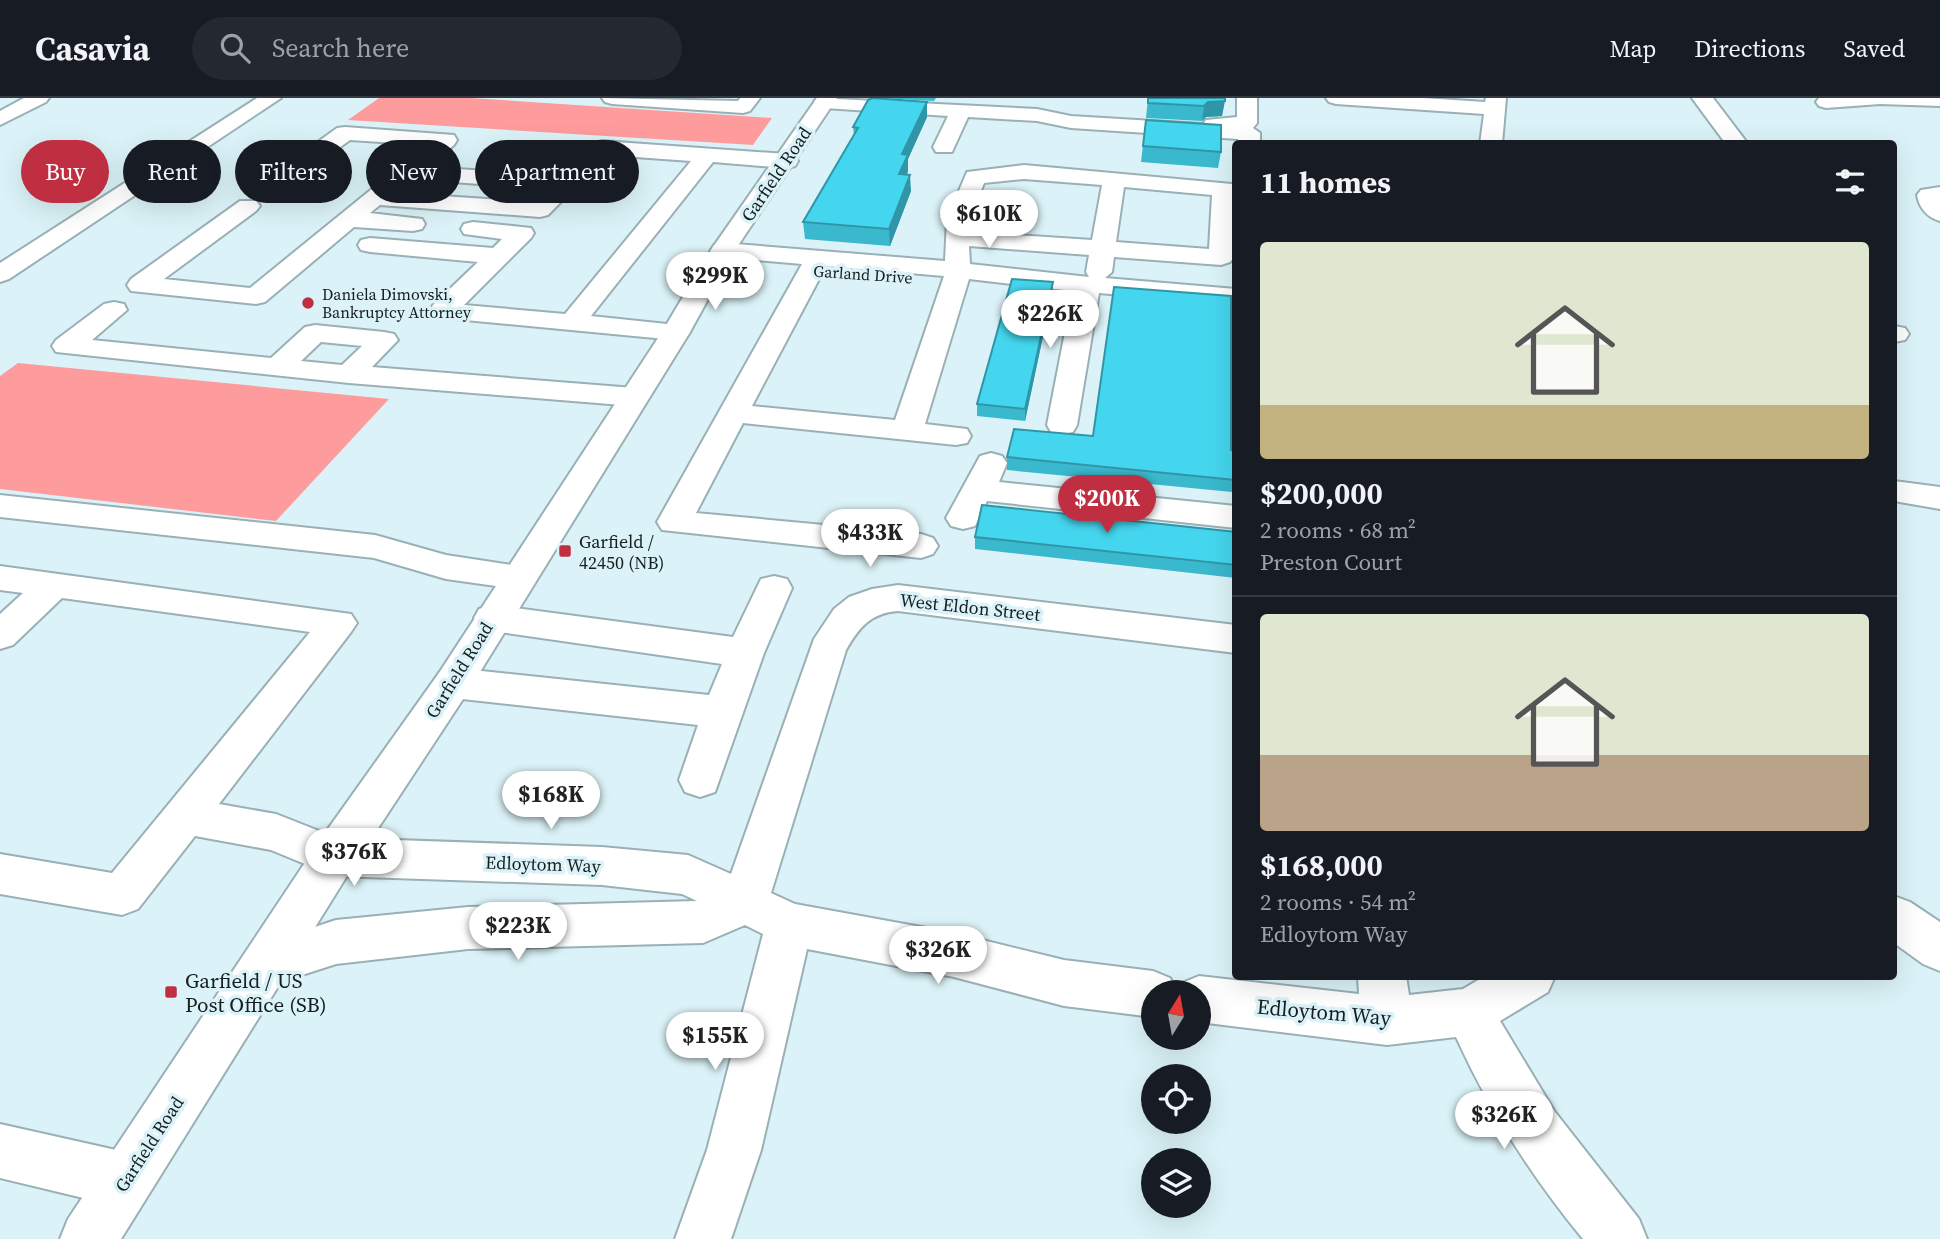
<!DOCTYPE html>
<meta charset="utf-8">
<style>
:root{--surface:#171b24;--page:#242831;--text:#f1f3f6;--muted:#9ea1a6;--line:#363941;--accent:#bf2f41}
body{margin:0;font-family:"Source Serif 4",serif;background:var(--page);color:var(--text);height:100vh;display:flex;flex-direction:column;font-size:26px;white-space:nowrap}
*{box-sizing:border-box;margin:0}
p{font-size:23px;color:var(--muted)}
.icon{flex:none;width:38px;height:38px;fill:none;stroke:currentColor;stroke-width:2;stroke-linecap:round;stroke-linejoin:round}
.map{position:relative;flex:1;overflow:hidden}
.drawer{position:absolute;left:1232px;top:42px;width:665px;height:840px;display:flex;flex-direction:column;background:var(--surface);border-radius:7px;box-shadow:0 7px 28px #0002}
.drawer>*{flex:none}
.hud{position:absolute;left:21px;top:42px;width:665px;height:63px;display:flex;gap:14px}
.needle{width:46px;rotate:11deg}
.fabs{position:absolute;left:1141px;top:882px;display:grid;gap:14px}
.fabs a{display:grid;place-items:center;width:70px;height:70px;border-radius:50%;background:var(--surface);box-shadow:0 7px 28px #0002;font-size:35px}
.price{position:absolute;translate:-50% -60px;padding:0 16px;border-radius:24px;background:#fff;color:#222;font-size:23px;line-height:46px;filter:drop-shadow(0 2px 4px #0008)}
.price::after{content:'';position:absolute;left:50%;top:42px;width:21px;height:16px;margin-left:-10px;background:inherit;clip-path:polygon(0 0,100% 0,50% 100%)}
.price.active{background:var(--accent);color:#fff}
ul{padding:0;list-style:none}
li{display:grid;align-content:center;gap:14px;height:371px;padding:0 28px}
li+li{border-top:2px solid var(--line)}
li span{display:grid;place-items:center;height:217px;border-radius:7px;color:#555}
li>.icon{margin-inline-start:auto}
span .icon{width:126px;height:126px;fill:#fffc;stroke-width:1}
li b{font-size:30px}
h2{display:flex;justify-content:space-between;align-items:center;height:84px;padding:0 28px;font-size:30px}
.chip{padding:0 24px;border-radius:32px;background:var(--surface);box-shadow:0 7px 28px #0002;font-size:24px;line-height:63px}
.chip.active{background:var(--accent);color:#fff}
header{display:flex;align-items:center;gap:42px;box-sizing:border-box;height:98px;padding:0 35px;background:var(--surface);border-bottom:2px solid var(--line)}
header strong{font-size:33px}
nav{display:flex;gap:38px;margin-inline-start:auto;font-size:24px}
.search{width:490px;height:63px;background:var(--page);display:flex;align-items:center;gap:18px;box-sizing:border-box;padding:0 24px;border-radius:38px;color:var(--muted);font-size:26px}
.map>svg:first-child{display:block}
.green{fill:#fe9c9d}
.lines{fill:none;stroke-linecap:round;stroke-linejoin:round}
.minor-casing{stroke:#99b0b5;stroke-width:4}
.major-casing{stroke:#99b0b5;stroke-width:4}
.minor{fill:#fff;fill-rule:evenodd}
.major{fill:#fff;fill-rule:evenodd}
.wall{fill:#3ab8cd}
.shaded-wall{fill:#3096a7}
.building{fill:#44d6ee;stroke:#3096a7;stroke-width:2}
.poi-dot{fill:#bf2f41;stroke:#dbf3f8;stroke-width:2.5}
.labels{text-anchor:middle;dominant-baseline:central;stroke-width:7;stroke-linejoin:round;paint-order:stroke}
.far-street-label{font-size:16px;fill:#161f20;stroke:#dbf3f8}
.far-poi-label{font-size:16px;fill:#161f20;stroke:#dbf3f8;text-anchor:start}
.street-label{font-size:18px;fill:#161f20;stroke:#dbf3f8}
.poi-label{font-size:18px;fill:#161f20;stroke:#dbf3f8;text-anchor:start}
.near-poi-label{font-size:21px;fill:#161f20;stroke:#dbf3f8;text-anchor:start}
.near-street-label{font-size:21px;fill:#161f20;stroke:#dbf3f8}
</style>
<header>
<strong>Casavia</strong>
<div class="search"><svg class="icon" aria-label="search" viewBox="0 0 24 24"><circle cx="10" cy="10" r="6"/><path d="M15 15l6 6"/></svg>Search here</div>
<nav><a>Map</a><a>Directions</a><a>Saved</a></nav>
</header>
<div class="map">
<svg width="1940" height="1141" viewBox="0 0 1940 1141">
<rect width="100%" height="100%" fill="#dbf3f8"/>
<path class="green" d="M379 0H471L772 20 753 47 348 22Z
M18 265 389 301 276 423 0 391V278Z"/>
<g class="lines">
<defs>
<path id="minor" d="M24 0H49L46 4 0 27V13Z
M257 0H281L9 181 0 184V165Z
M602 0 738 3 740 0H760L750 13 743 15 612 6 605 4Z
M817 0 1037 11 1071 18 1203 26 1206 22 1237 19V0H1257V25L1253 30 1260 35V46H1238V41L1071 30 1037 23 968 19 952 54H936L933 49 948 18 824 10 817 8 814 4Z
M1326 0H1423L1485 4 1486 0H1506L1502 46H1480L1484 16 1336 6 1329 4Z
M1692 0H1713L1748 46H1726Z
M1819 0H1940V8L1880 6 1826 10 1819 8 1816 4Z
M345 29 454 37 457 42 454 47 427 69 561 78 594 45 602 43 787 56 795 58 798 63 795 68 787 70 713 64 591 218 686 228 690 234 686 240 676 242 433 219 430 213 433 207 478 164 370 154 361 152 358 147 361 142 370 140 493 150 502 141 464 136 461 131 464 126 473 124 531 130 534 135 531 140 464 207 565 216 691 63 607 57 548 117 540 119 380 107 370 115 422 121 425 126 422 131 413 133 354 129 265 204 256 206 131 193 127 187 131 181 240 103H256L260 108 256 113 164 181 250 190 426 47 350 42 274 97H258L254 92 258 87 337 30ZM412 81 548 91 534 104 396 95Z
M1024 67 1232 86 1236 91 1234 159 1230 164 1221 167 1114 159 1112 174 1105 180 1236 191V207L1099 195 1077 327 1073 334 1062 336 1051 334 1047 327 1073 193 969 181 925 326 967 331 971 338 967 345 956 347 743 325 696 415 921 436 933 440 938 448 933 456 921 460 662 432 657 424 802 166 723 159 714 157 711 152 714 147 723 145 945 163 947 121 967 74ZM1024 81 1102 87 1092 142 969 134 972 116 984 85ZM1124 89 1212 97 1209 151 1116 144ZM969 148 1089 157 1086 174 1089 179 970 166ZM826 168 944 178 895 322 752 308Z
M1940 89V123C1928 120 1919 110 1917 97L1921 92Z
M114 204 124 206 127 212 92 242 271 260 305 229 315 227 384 234 394 236 398 242 372 269 634 290 645 293 649 299 645 305 634 308 349 285 56 254 52 248 56 242 104 206ZM321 244 362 248 342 267 301 263Z
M1894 228 1905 230 1909 236 1905 242 1894 244Z
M991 355 1002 358 1007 365 999 384 1236 408V430L987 403 975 428 963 431 951 428 946 420 980 358Z
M1894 383 1940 389V411L1894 403Z
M0 397 375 437 446 457 531 470 536 479 531 488 518 491 446 481 374 460 0 419Z
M0 468 351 516 357 525 351 534 219 706 276 716 337 740 602 749 688 757 731 776 814 541 834 511 849 499 872 491 898 487 1236 527V555L898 513C871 515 859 529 846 552L771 795 795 806 954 835 1064 862 1153 873 1170 880 1177 894H1153V919L1064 908 954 879 807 851 761 1052 731 1141H675L707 1052 763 836 745 827 703 845 468 851 336 866 268 888 251 882 244 866 251 850 336 822 468 809 697 803 682 796 602 787 334 778 271 752 195 738 138 811 122 817 0 796V756L112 775 310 534 62 500 13 547 0 551V516L23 495 0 492Z
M774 478 787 481 792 490 764 555 715 694 700 699 685 694 679 682 698 627 453 600 439 595 434 585 439 575 453 570 709 597 722 566 492 533 479 529 474 520 479 511 492 507 733 539 761 481Z
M1894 798 1910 804 1940 824V873L1923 866 1894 845Z
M1199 878 1359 896 1358 878H1406L1409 897 1463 891 1485 878H1555L1548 894 1500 923 1555 1014 1639 1121 1647 1141H1583C1532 1079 1489 1012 1456 939L1387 947 1199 924V894H1177L1182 885Z
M0 1026 125 1054 144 1063 153 1082 144 1101 125 1110 0 1080Z"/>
<path id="major" d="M817 0H837L735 152 690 234 467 595 350 773 121 1141H60L68 1121 318 745 439 575 662 234 711 152Z"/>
</defs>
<use href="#minor" class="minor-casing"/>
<use href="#major" class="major-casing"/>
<use href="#minor" class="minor"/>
<use href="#major" class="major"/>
</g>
<path class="wall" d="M881 0H936L934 3Z
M1148 0H1225L1222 18 1206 19 1202 23 1146 20Z
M927 4V19L908 61V73L907 76 911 93 890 148 805 141 803 124 854 37 853 29Z
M1146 22 1221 54 1218 70 1141 64Z
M1052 196 1025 323 977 318V306Z
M1231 352 1235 382 1232 394 1007 372V359Z
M1236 434V480L975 451V439Z"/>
<path class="shaded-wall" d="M1225 3 1222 18 1206 19 1202 23 1204 8 1208 4Z
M927 4V19L908 61V73L900 92 899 76 902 56Z
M910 77 911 93 890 148 889 131Z
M1053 184 1052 196 1025 323V311Z"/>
<path class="building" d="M872 0 927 4 902 56 908 57 899 76 910 77 889 131 803 124 858 30 853 29 868 2Z
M1148 0H1225V3L1208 4 1204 8 1148 5Z
M1146 22 1221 27V54L1143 48Z
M1012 181 1053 184 1025 311 977 306Z
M1114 189 1231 198V352H1235V382L1007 359 1014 331 1093 338Z
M982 407 1236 434V467L975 439Z"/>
<g class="poi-dot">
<circle cx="308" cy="205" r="7"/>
<rect x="558" y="446" width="14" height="14" rx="3.5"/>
<rect x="164" y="887" width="14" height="14" rx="3.5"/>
</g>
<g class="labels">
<g class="far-street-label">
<text transform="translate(863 176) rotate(4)">Garland Drive</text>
</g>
<g class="far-poi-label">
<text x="322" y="196">Daniela Dimovski,<tspan x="322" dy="18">Bankruptcy Attorney</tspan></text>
</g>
<g class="street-label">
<text transform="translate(776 76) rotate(-56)">Garfield Road</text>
<text transform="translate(970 509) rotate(6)">West Eldon Street</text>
<text transform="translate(459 572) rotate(-58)">Garfield Road</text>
<text transform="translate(543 766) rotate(2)">Edloytom Way</text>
<text transform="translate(149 1046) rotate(-57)">Garfield Road</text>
</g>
<g class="poi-label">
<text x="579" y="443">Garfield /<tspan x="579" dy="21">42450 (NB)</tspan></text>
</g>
<g class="near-poi-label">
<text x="185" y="882">Garfield / US<tspan x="185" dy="24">Post Office (SB)</tspan></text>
</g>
<g class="near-street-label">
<text transform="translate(1324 914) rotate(5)">Edloytom Way</text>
</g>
</g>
</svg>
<div class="fabs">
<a><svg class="needle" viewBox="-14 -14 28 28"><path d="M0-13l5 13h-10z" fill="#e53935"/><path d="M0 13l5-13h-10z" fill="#9ea1a6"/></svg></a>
<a><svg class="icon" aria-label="locate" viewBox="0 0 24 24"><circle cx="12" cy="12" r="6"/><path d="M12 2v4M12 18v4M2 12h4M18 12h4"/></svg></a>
<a><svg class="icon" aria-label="layers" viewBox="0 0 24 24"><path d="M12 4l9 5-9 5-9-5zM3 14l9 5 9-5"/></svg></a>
</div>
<b class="price" style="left:989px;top:152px">$610K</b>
<b class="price" style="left:715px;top:214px">$299K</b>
<b class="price" style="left:1050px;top:252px">$226K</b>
<b class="price active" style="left:1107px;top:437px">$200K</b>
<b class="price" style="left:870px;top:471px">$433K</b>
<b class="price" style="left:551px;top:733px">$168K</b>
<b class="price" style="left:354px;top:790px">$376K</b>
<b class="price" style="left:518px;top:864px">$223K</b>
<b class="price" style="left:938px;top:888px">$326K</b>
<b class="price" style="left:715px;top:974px">$155K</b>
<b class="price" style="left:1504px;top:1053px">$326K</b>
<div class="hud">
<a class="chip active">Buy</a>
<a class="chip">Rent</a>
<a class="chip">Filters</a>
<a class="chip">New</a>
<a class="chip">Apartment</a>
</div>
<section class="drawer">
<h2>11 homes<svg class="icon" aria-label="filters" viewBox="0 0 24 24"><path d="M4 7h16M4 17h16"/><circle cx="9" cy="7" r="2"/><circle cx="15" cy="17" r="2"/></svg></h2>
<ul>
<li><span style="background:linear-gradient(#dfe7d0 75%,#c2b280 0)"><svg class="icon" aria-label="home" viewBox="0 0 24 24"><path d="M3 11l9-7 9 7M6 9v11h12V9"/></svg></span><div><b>$200,000</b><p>2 rooms · 68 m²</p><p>Preston Court</p></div></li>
<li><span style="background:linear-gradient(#dfe7d0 65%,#b9a48a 0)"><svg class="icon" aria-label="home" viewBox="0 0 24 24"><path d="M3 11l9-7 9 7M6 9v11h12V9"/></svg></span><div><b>$168,000</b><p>2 rooms · 54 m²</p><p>Edloytom Way</p></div></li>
</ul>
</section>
</div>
